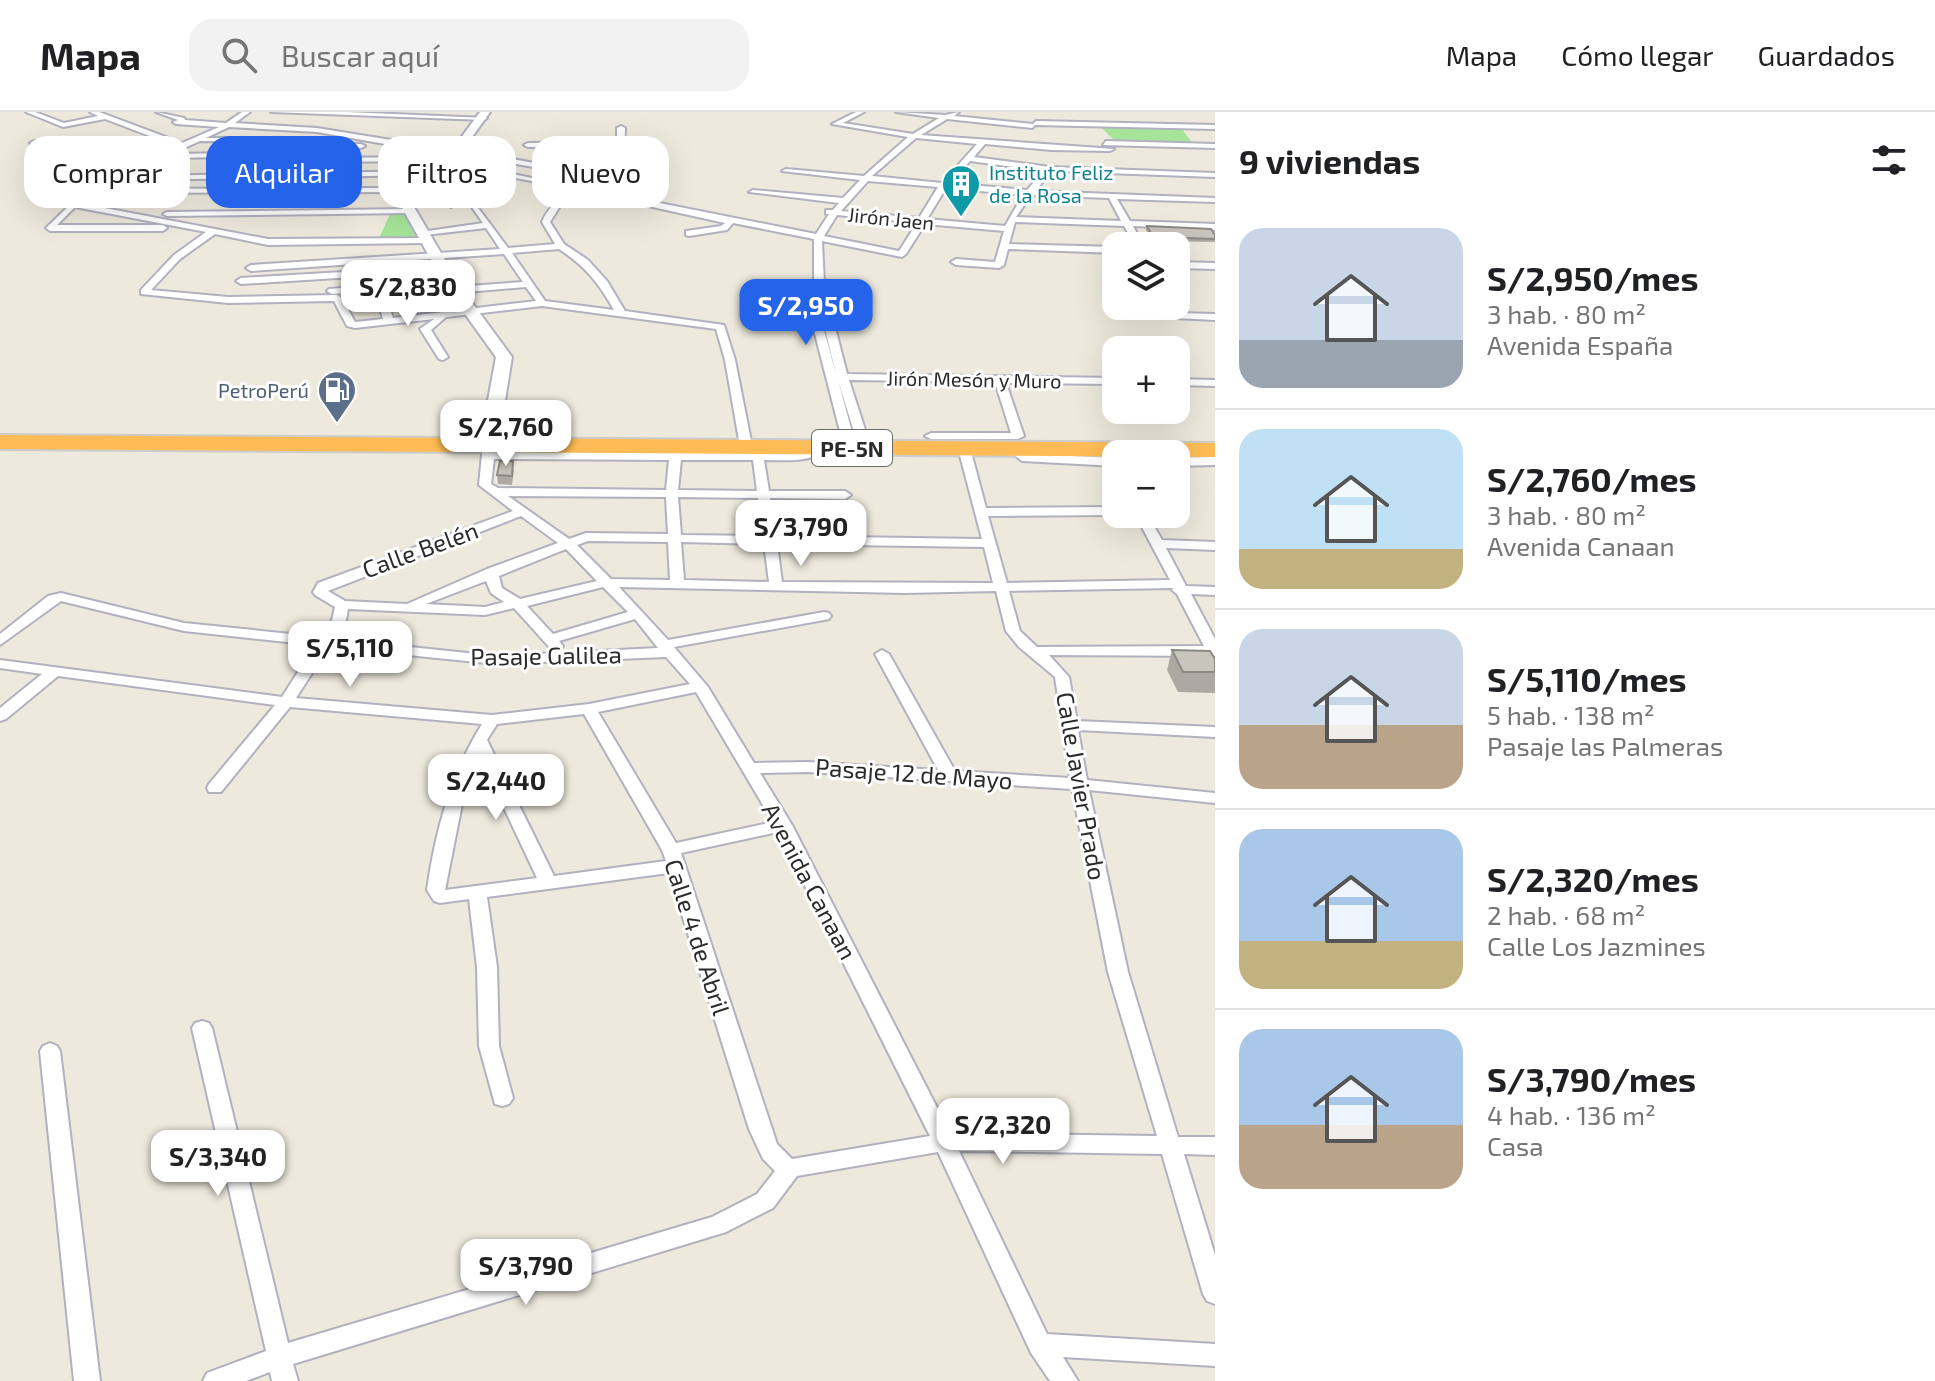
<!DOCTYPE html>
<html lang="es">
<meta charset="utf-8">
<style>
:root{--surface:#fff;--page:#f2f2f2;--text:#202124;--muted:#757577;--line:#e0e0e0;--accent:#2563eb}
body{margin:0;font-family:"Exo 2",sans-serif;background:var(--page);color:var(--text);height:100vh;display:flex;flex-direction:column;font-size:30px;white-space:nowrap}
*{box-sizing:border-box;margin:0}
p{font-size:26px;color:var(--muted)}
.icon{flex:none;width:44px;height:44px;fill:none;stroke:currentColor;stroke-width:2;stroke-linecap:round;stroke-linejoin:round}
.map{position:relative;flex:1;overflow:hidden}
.side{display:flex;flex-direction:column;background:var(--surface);width:720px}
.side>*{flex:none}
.guide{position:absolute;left:24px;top:24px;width:760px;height:72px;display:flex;gap:16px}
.fabs{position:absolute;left:1102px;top:120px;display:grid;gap:16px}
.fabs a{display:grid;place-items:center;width:88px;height:88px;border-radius:16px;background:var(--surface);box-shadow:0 8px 32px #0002;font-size:40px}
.price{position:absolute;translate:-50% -68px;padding:0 18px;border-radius:16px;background:#fff;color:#222;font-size:26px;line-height:52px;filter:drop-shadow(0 2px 4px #0008)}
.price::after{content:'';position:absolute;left:50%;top:48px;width:24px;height:18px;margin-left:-12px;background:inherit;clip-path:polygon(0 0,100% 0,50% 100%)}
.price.on{background:var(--accent);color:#fff}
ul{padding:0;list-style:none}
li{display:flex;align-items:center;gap:24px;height:200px;padding:0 24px}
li+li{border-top:2px solid var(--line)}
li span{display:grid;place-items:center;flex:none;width:224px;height:160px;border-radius:24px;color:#555}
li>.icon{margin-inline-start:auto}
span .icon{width:96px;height:96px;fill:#fffc;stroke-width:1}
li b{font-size:34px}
h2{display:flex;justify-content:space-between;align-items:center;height:96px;padding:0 24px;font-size:34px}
.chip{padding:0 28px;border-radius:24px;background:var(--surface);box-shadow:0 8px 32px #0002;font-size:28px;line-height:72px}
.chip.on{background:var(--accent);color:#fff}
header{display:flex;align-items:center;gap:48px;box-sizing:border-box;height:112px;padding:0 40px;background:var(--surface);border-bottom:2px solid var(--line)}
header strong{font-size:38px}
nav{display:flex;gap:44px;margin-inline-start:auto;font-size:28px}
.search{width:560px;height:72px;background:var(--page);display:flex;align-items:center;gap:20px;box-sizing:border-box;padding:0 28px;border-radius:24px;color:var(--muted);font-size:30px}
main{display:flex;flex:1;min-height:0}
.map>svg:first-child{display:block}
.green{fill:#a5e499}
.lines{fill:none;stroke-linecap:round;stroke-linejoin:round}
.street-casing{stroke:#b1b1bf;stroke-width:4}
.secondary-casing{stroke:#b1b1bf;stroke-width:4}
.highway-casing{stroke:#ccc;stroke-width:4}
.street{fill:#fff;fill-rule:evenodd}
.secondary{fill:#fff;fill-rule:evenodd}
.highway{fill:#ffbc56;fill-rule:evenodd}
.street-bridge-casing{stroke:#b1b1bf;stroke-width:10;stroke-linecap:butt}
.street-bridge{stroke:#fff;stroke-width:8}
.wall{fill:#aca9a2}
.building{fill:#c8c5bc;stroke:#8c8a84;stroke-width:2}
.labels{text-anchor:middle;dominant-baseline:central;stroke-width:6;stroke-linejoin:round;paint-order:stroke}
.far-culture-label{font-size:20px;fill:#0d838f;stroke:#fff;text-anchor:start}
.far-street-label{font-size:20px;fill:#2b2b2b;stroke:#fff}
.far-service-label{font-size:20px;fill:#4e5e75;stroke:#fff;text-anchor:end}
.shield{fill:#fff;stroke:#6b6b6b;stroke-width:2}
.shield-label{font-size:22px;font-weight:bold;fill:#2b2b2b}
.street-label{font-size:24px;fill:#2b2b2b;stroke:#fff}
</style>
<header>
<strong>Mapa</strong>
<div class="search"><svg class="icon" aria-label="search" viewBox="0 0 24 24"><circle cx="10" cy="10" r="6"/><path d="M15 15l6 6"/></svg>Buscar aquí</div>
<nav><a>Mapa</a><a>Cómo llegar</a><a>Guardados</a></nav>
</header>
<main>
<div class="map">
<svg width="1215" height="1269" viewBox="0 0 1215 1269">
<rect width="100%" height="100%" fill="#ede9dd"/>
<path class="green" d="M1099 13 1181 16 1194 33 1116 30Z
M391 100H403L418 126H379Z"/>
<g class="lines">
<defs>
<path id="street" d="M26 0H35L64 11 98 4 90 0H99L182 31 219 15 176 12 173 10 178 8 156 0 184 6 185 8 226 11 242 0H250L235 11 317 16 416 32H463L467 34 463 36H408L317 20 229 15 206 26H308L312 28 308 30 200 29 171 42 305 40 309 42 305 44 161 46 148 51 135 64 427 59 431 61 427 63 130 68 124 72 120 70C127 61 138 49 149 45L88 39 91 43 44 56 41 52 88 39 30 31 34 29 159 42 176 34 105 7 63 15Z
M271 0H346L487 6 484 8Z
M856 0H864L843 11 913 22 939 6 896 0 945 3 959 0 954 4 1033 12 1036 9 1215 13V17L1035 13 1032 16 947 7 921 23 1114 37 1110 39 1051 38 985 32 974 45 1050 55 1215 61V65L1052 59 1035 79 1215 86V90L1117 87 1130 109 1215 112V118L1133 114 1144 134H1136L1124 114 1015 110 1009 132 1116 135V141L1008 137 1004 153 999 156 956 153 951 150 956 147 995 150 1004 119 925 112 906 142 902 145 822 129 824 172 847 262 1116 266V272L1006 271 1024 324 1018 327H931L925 324 931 321H1011L995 270 849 268 871 336 865 340 859 336 838 268 856 335 850 339 844 335 814 218 819 215 824 218 836 262 814 172V127L733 111 727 118 689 124 686 123V119L721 114 725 111 580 79 562 91 550 110 564 132 588 148 607 169 625 199 724 213 735 248 752 334 746 337 740 334 725 248 716 217 542 194 446 205 431 218 448 245 443 248 439 247 420 217 434 207 355 216 347 214 334 189 228 191 141 182V178L174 143 206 120 75 95 57 113H163L167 116 163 119H50L46 116 73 90 268 127 429 126 430 128 426 131 268 133 215 122 180 147 151 178 228 185 337 183 342 186 355 210 383 207 375 179 332 182 327 179 329 177 451 167 456 170 451 173 384 178 393 206 536 189 526 175 455 181 450 178 455 175 523 170 504 142 251 159 246 156 251 153 500 137 486 116 425 123 421 120 483 111 469 91 473 89 508 136 555 132 542 110C559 71 610 69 617 34L528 35 524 33 528 31 617 30V16L621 14 625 16C625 49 612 60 584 76L816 122 829 102H826V98H833L839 91 749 80 753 78 843 86 860 68 782 59 786 57 864 64 908 25 832 12ZM916 26 977 32 942 71 872 64ZM970 49 1044 59 1027 78 950 71ZM868 69 938 75 919 106 841 99ZM946 76 1023 83 1005 114 927 107ZM1031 83 1109 86 1121 109 1016 105ZM837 103 917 111 899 139 824 124ZM559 137C585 154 599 171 614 198L545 189 512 141Z
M1106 29 1215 32V36L1103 33Z
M310 31 361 32 365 34 361 36 307 35Z
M459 37 561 56 565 58 561 60 456 41Z
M451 45 455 47 451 49 556 71 552 73 495 62 472 77 451 95 447 93 466 73 487 61 445 53 446 49 302 50 298 48 302 46Z
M402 76 405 80 80 81 76 79 80 77Z
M409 97 412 101 167 104 163 102 167 100Z
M1176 150 1215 151V157L1176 156Z
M445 154 448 155V159L241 172 236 169 241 166Z
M1177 201 1215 202V208L1174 206V202Z
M1176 267 1215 268V274L1176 273Z
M489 329 495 332 494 340 801 341 821 333H829V337C809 351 788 348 764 348L769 379H845L851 383 845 387 770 386 775 424 982 427 958 336 964 332 970 336 986 396 1116 395V402H1119L1116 403 988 404 1007 471 1170 468 1135 402H1147L1162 428 1215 430V438L1166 436 1186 474 1215 475V483L1191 482 1215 527V544L1049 543 1069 565 1077 609 1215 615V625L1078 618 1087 668 1215 681V691L1089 678 1128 860 1178 1025H1215V1043L1184 1042 1215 1143V1192L1207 1189 1203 1182 1162 1042 959 1039 1047 1222 1215 1232V1254L1063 1245 1078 1269H1050L1031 1241 938 1040 797 1064 773 1096 726 1120 293 1252 298 1269H272L270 1260 246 1269H203L207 1261 266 1239 192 916 195 911 202 909 209 911 212 916 288 1231 712 1105 757 1082 775 1059 763 1047 749 1017 669 761 487 785 497 855 499 934 513 986 509 992 502 994 495 992 479 934 477 855 469 787 440 791 434 789 427 778C435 720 451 662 482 612L290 595 221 680H209L207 676 209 672 275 593 58 564 6 607 0 609V596L42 562 0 556V548L282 585 315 533 184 519 61 489 0 533V522L48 484 61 481 184 511 321 525 332 508 335 495 315 483 313 480 318 471 513 399 479 373 483 332ZM494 347 669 348 666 378 498 376 491 372ZM681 348H753L757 379 678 378ZM508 384 666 385 668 422 586 421 569 427ZM678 385 758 386 763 424 681 423ZM521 404 558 431 487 457 407 492 345 489 328 479ZM588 429 668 430 670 468 611 467 577 433ZM681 430 764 432 769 470 684 468ZM777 432 984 435 993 471 782 470ZM566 437 597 469 520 487 502 476 499 464ZM486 469 491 481 504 490 485 495 426 492ZM603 475 628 500 553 522 527 494ZM619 475 905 481 996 479 1006 519 1019 535 1055 565 1070 666 955 659 889 542 882 538 875 542 938 658 808 650 754 651 708 575 674 535 824 508 829 507 831 504 829 501 824 500 668 528ZM1173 476 1172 478 1177 482 1204 534 1037 535 1020 519 1009 479ZM514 496 551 537H561L563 534 559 529 635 507 658 536 496 544 334 527 346 508 348 497 485 503ZM329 535 496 552 666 545 690 572 589 592 492 603 296 586ZM696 580 773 710 676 731 598 600ZM584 602 662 738 666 749 554 764 487 628 497 612ZM479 643 537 766 445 778 464 682ZM808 660 1072 677 1108 860 1157 1024 950 1021 792 713 760 661ZM778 720 930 1024 792 1047 777 1032 681 741Z
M1013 333 1025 342 1116 346V354L1022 349 1007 337Z
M1215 345V353L1176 354V346Z
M50 931 57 934 60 939 100 1269H74L40 939 43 934Z"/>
<path id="secondary" d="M480 0H490L452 53 408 80 407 83 462 177 512 245 498 332 489 337 480 332 496 245 448 178 395 83 398 75 444 49Z"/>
<path id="highway" d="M0 323 1215 331V345L0 337Z"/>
</defs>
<use href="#street" class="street-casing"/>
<use href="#secondary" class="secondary-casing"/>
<use href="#highway" class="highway-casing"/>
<use href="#street" class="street"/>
<use href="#secondary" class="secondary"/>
<use href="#highway" class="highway"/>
<defs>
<path id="street-bridge" d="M552 71 583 78"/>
</defs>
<use href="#street-bridge" class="street-bridge-casing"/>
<use href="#street-bridge" class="street-bridge"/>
</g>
<path class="wall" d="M1147 114 1215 123V130L1152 129 1146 118Z
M514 358 512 373 498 372 497 363Z
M1172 538 1215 547V581L1178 580 1167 558Z"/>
<path class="building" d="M1147 114 1211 117 1215 123V127L1153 125Z
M500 349H513L512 364 497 363Z
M1172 538 1210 539 1215 547V560H1183Z"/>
<defs>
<symbol id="building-pin" viewBox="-11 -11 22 30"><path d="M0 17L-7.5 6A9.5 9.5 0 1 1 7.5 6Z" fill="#0f9aa8" stroke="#fff"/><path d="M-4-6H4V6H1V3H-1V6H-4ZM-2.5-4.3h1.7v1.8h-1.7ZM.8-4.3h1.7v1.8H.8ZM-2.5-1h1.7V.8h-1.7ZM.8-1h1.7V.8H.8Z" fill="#fff"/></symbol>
<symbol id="fuel-pin" viewBox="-11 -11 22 30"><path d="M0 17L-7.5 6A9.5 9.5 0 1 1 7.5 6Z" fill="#5c6f8a" stroke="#fff"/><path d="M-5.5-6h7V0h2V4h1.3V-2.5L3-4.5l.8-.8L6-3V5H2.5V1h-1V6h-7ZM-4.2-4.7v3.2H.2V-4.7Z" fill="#fff"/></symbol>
</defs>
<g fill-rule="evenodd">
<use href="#building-pin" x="939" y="50" width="44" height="60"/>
<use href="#fuel-pin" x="315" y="256" width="44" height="60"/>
</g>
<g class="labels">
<g class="far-culture-label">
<text x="989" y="60">Instituto Feliz<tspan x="989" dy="23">de la Rosa</tspan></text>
</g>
<g class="far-street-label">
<text transform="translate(891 106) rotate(6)">Jirón Jaen</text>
<text transform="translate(974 267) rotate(1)">Jirón Mesón y Muro</text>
</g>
<g class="far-service-label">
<text x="309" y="278">PetroPerú</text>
</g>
<rect class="shield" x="812" y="318" width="80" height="36" rx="6"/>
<g class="shield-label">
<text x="852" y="336">PE-5N</text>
</g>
<g class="street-label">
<text transform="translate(420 437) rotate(-20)">Calle Belén</text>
<text transform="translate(546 543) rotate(-1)">Pasaje Galilea</text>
<text transform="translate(914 661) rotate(4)">Pasaje 12 de Mayo</text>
<text transform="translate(1082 674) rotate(80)">Calle Javier Prado</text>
<text transform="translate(810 769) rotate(62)">Avenida Canaan</text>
<text transform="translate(698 825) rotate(72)">Calle 4 de Abril</text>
</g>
</g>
</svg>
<div class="fabs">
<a><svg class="icon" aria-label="layers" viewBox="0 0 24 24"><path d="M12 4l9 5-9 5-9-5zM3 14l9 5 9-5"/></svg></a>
<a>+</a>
<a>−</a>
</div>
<b class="price" style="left:408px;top:216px">S/2,830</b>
<b class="price on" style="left:806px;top:235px">S/2,950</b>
<b class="price" style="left:506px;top:356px">S/2,760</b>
<b class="price" style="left:801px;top:456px">S/3,790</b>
<b class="price" style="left:350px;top:577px">S/5,110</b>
<b class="price" style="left:496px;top:710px">S/2,440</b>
<b class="price" style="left:1003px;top:1054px">S/2,320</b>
<b class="price" style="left:218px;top:1086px">S/3,340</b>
<b class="price" style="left:526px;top:1195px">S/3,790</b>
<div class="guide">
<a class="chip">Comprar</a>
<a class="chip on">Alquilar</a>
<a class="chip">Filtros</a>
<a class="chip">Nuevo</a>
</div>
</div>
<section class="side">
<h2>9 viviendas<svg class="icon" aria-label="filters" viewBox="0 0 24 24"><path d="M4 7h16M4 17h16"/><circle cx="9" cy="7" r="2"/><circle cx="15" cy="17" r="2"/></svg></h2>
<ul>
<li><span style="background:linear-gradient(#c9d6e8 70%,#9aa5b1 0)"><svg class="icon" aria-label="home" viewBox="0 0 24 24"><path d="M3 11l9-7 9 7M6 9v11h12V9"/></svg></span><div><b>S/2,950/mes</b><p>3 hab. · 80 m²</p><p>Avenida España</p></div></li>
<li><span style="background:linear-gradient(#bfe0f5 75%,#c2b280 0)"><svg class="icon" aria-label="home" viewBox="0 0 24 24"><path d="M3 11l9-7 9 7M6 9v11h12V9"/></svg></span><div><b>S/2,760/mes</b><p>3 hab. · 80 m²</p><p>Avenida Canaan</p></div></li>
<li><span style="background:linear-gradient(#c9d6e8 60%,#b9a48a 0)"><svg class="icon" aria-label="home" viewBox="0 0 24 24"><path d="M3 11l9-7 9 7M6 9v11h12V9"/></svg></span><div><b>S/5,110/mes</b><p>5 hab. · 138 m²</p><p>Pasaje las Palmeras</p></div></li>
<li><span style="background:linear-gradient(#a9c7e8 70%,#c2b280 0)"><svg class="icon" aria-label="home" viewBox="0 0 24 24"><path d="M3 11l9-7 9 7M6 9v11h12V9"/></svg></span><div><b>S/2,320/mes</b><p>2 hab. · 68 m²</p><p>Calle Los Jazmines</p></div></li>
<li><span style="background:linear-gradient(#a9c7e8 60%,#b9a48a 0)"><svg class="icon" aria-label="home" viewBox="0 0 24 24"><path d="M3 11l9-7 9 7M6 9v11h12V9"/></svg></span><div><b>S/3,790/mes</b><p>4 hab. · 136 m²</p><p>Casa</p></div></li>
</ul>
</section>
</main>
